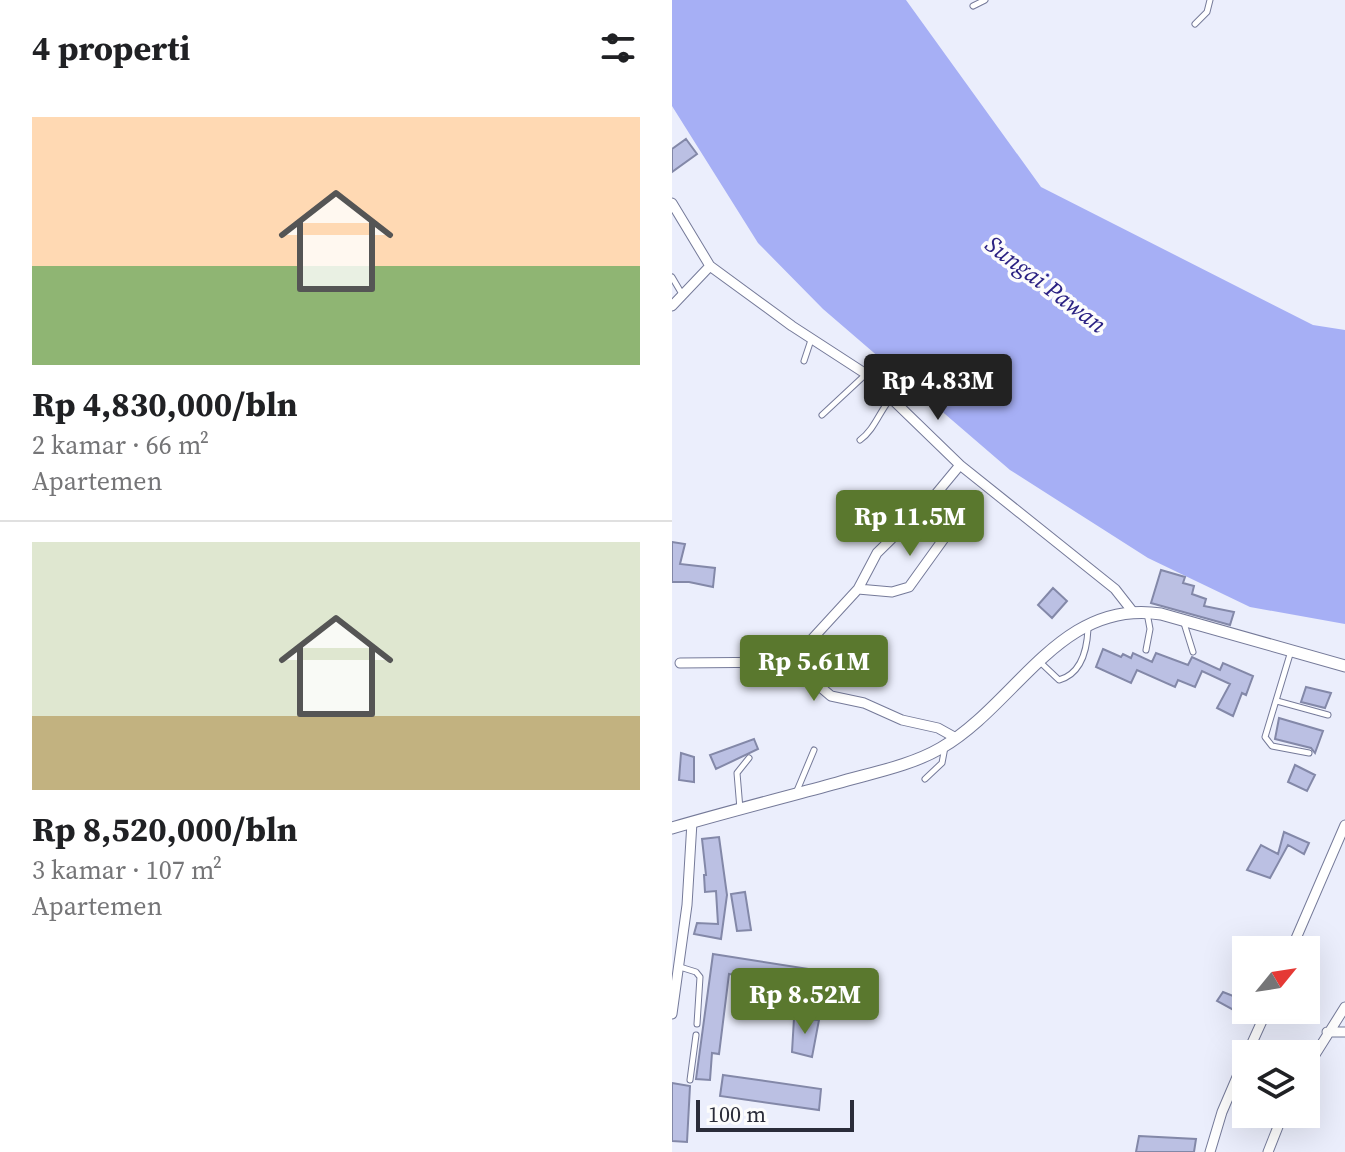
<!DOCTYPE html>
<html lang="id">
<meta charset="utf-8">
<style>
:root{--surface:#fff;--page:#f2f2f2;--text:#202124;--muted:#757577;--line:#e0e0e0;--accent:#5a782e}
body{margin:0;font-family:"Source Serif 4",serif;background:var(--page);color:var(--text);height:100vh;display:flex;flex-direction:column;font-size:30px;white-space:nowrap}
*{box-sizing:border-box;margin:0}
p{font-size:26px;color:var(--muted)}
.icon{flex:none;width:44px;height:44px;fill:none;stroke:currentColor;stroke-width:2;stroke-linecap:round;stroke-linejoin:round}
.map{position:relative;flex:1;overflow:hidden}
.drawer{display:flex;flex-direction:column;background:var(--surface);width:672px}
.drawer>*{flex:none}
.needle{width:52px;rotate:60deg}
.buttons{position:absolute;left:560px;top:936px;display:grid;gap:16px}
.buttons a{display:grid;place-items:center;width:88px;height:88px;border-radius:0px;background:var(--surface);box-shadow:0 8px 32px #0002;font-size:40px}
.scale{position:absolute;left:24px;bottom:20px;width:158px;box-sizing:border-box;padding-left:8px;border:4px solid #2a2c39;border-top:0;font-size:22px;line-height:28px;white-space:nowrap;color:#2a2c39;-webkit-text-stroke:6px #fcfcfc;paint-order:stroke}
.price{position:absolute;translate:-50% -68px;padding:0 18px;border-radius:8px;background:var(--accent);color:#fff;font-size:26px;line-height:52px;filter:drop-shadow(0 2px 4px #0008)}
.price::after{content:'';position:absolute;left:50%;top:48px;width:24px;height:18px;margin-left:-12px;background:inherit;clip-path:polygon(0 0,100% 0,50% 100%)}
.price.active{background:#222;color:#fff}
ul{padding:0;list-style:none}
li{display:grid;align-content:center;gap:16px;height:424px;padding:0 32px}
li+li{border-top:2px solid var(--line)}
li span{display:grid;place-items:center;height:248px;border-radius:0px;color:#555}
li>.icon{margin-inline-start:auto}
span .icon{width:144px;height:144px;fill:#fffc;stroke-width:1}
li b{font-size:34px}
h2{display:flex;justify-content:space-between;align-items:center;height:96px;padding:0 32px;font-size:34px}
main{display:flex;flex:1;min-height:0}
.map>svg:first-child{display:block}
.water{fill:#a6aff5}
.building{fill:#bbc0e3;stroke:#8388a8;stroke-width:2}
.lines{fill:none;stroke-linecap:round;stroke-linejoin:round}
.service-casing{stroke:#757a99;stroke-width:7}
.minor-casing{stroke:#757a99;stroke-width:11}
.tertiary-casing{stroke:#757a99;stroke-width:13}
.service{stroke:#fff;stroke-width:5}
.minor{stroke:#fff;stroke-width:9}
.tertiary{stroke:#fff;stroke-width:11}
.labels{text-anchor:middle;dominant-baseline:central;stroke-width:7;stroke-linejoin:round;paint-order:stroke}
.water-label{font-size:24px;font-style:italic;fill:#2b2283;stroke:#fcfcfc}
</style>
<main>
<section class="drawer">
<h2>4 properti<svg class="icon" aria-label="filters" viewBox="0 0 24 24"><path d="M4 7h16M4 17h16"/><circle cx="9" cy="7" r="2"/><circle cx="15" cy="17" r="2"/></svg></h2>
<ul>
<li><span style="background:linear-gradient(#ffd9b3 60%,#8fb573 0)"><svg class="icon" aria-label="home" viewBox="0 0 24 24"><path d="M3 11l9-7 9 7M6 9v11h12V9"/></svg></span><div><b>Rp 4,830,000/bln</b><p>2 kamar · 66 m²</p><p>Apartemen</p></div></li>
<li><span style="background:linear-gradient(#dfe7d0 70%,#c2b280 0)"><svg class="icon" aria-label="home" viewBox="0 0 24 24"><path d="M3 11l9-7 9 7M6 9v11h12V9"/></svg></span><div><b>Rp 8,520,000/bln</b><p>3 kamar · 107 m²</p><p>Apartemen</p></div></li>
</ul>
</section>
<div class="map">
<svg width="673" height="1152" viewBox="0 0 673 1152">
<rect width="100%" height="100%" fill="#ebeefc"/>
<path class="water" d="M0 0H234L369 187 641 325 673 330V624L578 607 476 558 338 470 151 309 86 243 0 106Z"/>
<path class="building" d="M14 139 25 154 0 172V149Z
M0 542 13 544 8 564 43 568 41 587 17 582H0Z
M489 570 513 577 511 583 522 586 520 594 534 599 532 606 562 612 558 625 479 603Z
M381 588 395 601 380 618 366 605Z
M431 649 449 657 451 654 459 658 461 653 480 662 484 653 516 665 520 657 548 670 551 663 581 676 574 695 570 693 561 716 545 708 558 684 530 671 523 687 506 680 503 687 465 670 459 683 424 667Z
M634 687 659 693 653 708 629 702Z
M607 718 651 731 643 753 639 748 603 739Z
M82 739 86 749 44 769 38 755Z
M9 753 22 757V782L7 780Z
M623 765 643 775 635 791 616 782Z
M612 832 637 843 632 854 616 845 598 878 575 870 589 845 606 854Z
M47 837 55 895 49 939 22 934 25 923 46 924 44 891 33 892 32 875H34L30 839Z
M73 892 79 930 65 931 59 894Z
M41 954 201 979 197 999 57 974 47 1054 40 1053 38 1080 24 1079Z
M551 992 574 1001 569 1014 545 1001Z
M122 1018 147 1020 140 1057 120 1052Z
M51 1075 149 1089 147 1110 48 1096Z
M0 1083 18 1086 15 1142 0 1141Z
M467 1136 524 1139 522 1152H464Z"/>
<g class="lines">
<defs>
<path id="service" d="M301 6 313 0
M523 24 535 12 538 0
M0 277 10 294
M132 361 139 340
M150 415 193 375
M188 440C202 430 207 413 218 399
M511 620 521 652
M474 650 478 629 475 613
M619 651 593 737 600 746 637 753
M368 662 387 680C409 674 415 650 416 629
M605 701 656 715
M253 779 270 763 273 747
M124 793 142 750
M68 809 65 773 77 758
M8 967 24 972 28 977 25 1024
M18 1080 24 1035"/>
<path id="minor" d="M0 203 38 266 0 306
M38 266 120 326 194 374 288 465 443 589 461 612
M186 589 220 592 237 587 273 537 269 520 259 500
M119 662 186 589 205 553 259 500 288 465
M8 663 119 662 159 696 192 703 230 720 266 728 284 738
M619 950 673 825
M0 1014 15 905 20 822
M655 1032H673
M575 1054 595 1010
M634 1069 673 1007
M538 1152 550 1112 574 1056
M596 1152 611 1114"/>
<path id="tertiary" d="M0 828C55 812 110 798 165 783 199 773 238 766 269 748 345 704 388 598 489 614L673 666"/>
</defs>
<use href="#service" class="service-casing"/>
<use href="#minor" class="minor-casing"/>
<use href="#tertiary" class="tertiary-casing"/>
<use href="#service" class="service"/>
<use href="#minor" class="minor"/>
<use href="#tertiary" class="tertiary"/>
</g>
<g class="labels">
<g class="water-label">
<text transform="translate(374 284) rotate(37)">Sungai Pawan</text>
</g>
</g>
</svg>
<div class="buttons">
<a><svg class="needle" viewBox="-14 -14 28 28"><path d="M0-13l5 13h-10z" fill="#e53935"/><path d="M0 13l5-13h-10z" fill="#757577"/></svg></a>
<a><svg class="icon" aria-label="layers" viewBox="0 0 24 24"><path d="M12 4l9 5-9 5-9-5zM3 14l9 5 9-5"/></svg></a>
</div>
<div class="scale">100 m</div>
<b class="price active" style="left:266px;top:422px">Rp 4.83M</b>
<b class="price" style="left:238px;top:558px">Rp 11.5M</b>
<b class="price" style="left:142px;top:703px">Rp 5.61M</b>
<b class="price" style="left:133px;top:1036px">Rp 8.52M</b>
</div>
</main>
